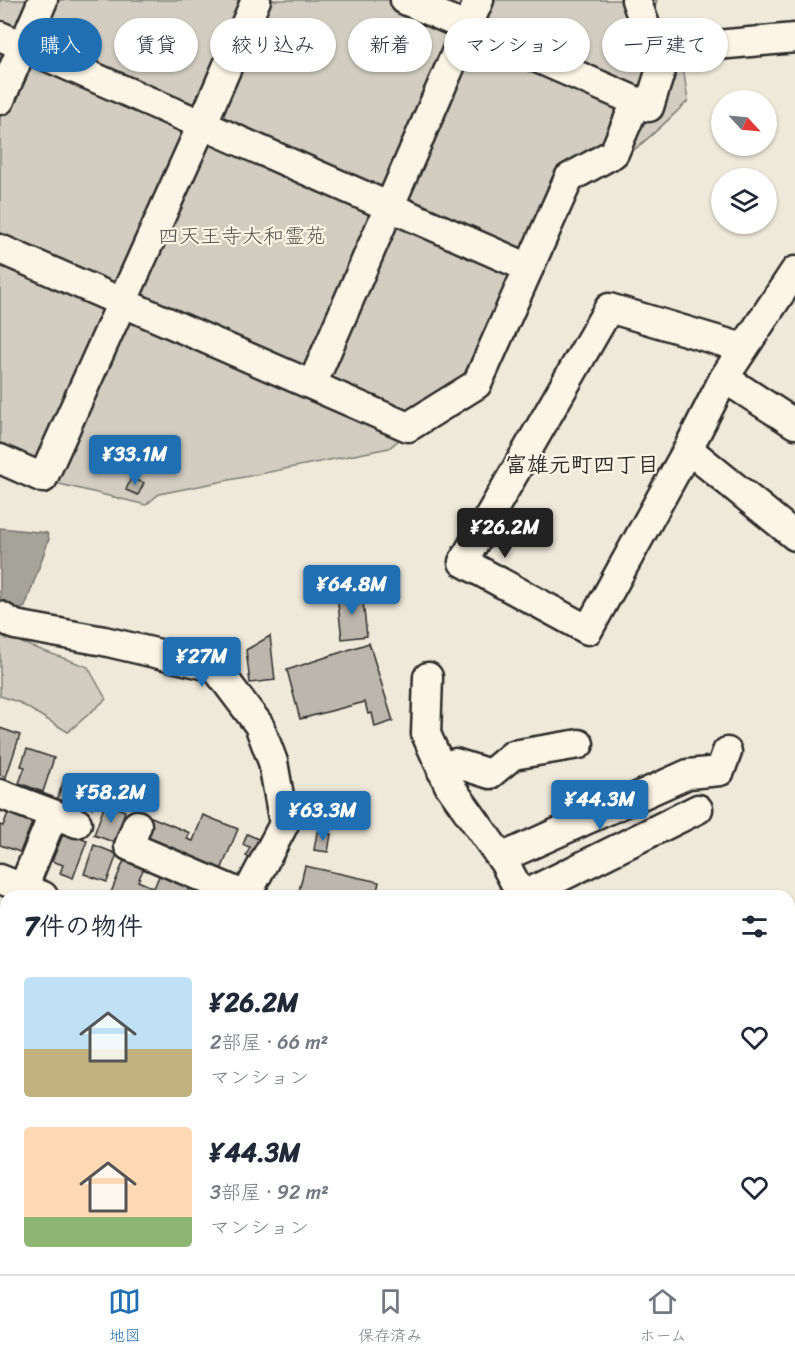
<!DOCTYPE html>
<html lang="ja">
<meta charset="utf-8">
<style>
:root{--surface:#fff;--page:#f6f6f7;--text:#1f2937;--muted:#747a83;--line:#e0e1e3;--accent:#1f6fb2}
body{margin:0;font-family:Sriracha,"Klee One",sans-serif;background:var(--page);color:var(--text);height:100vh;display:flex;flex-direction:column;font-size:22px;white-space:nowrap}
*{box-sizing:border-box;margin:0}
p{font-size:20px;color:var(--muted)}
.icon{flex:none;width:33px;height:33px;fill:none;stroke:currentColor;stroke-width:2;stroke-linecap:round;stroke-linejoin:round}
.map{position:relative;flex:1;overflow:hidden}
.side{position:absolute;left:0px;top:890px;width:795px;height:386px;display:flex;flex-direction:column;background:var(--surface);border-radius:18px 18px 0 0;box-shadow:0 2px 4px #0004}
.side>*{flex:none}
.top-card{position:absolute;left:18px;top:18px;width:759px;height:54px;display:flex;gap:12px}
.needle{width:39px;rotate:116deg}
.fabs{position:absolute;left:711px;top:90px;display:grid;gap:12px}
.fabs a{display:grid;place-items:center;width:66px;height:66px;border-radius:50%;background:var(--surface);box-shadow:0 2px 4px #0004;font-size:30px}
.price{position:absolute;translate:-50% -51px;padding:0 14px;border-radius:6px;background:var(--accent);color:#fff;font-size:20px;line-height:39px;filter:drop-shadow(0 2px 3px #0008)}
.price::after{content:'';position:absolute;left:50%;top:36px;width:18px;height:14px;margin-left:-9px;background:inherit;clip-path:polygon(0 0,100% 0,50% 100%)}
.price.active{background:#222;color:#fff}
ul{padding:0;list-style:none}
li{display:flex;align-items:center;gap:18px;height:150px;padding:0 24px}
li span{display:grid;place-items:center;flex:none;width:168px;height:120px;border-radius:6px;color:#555}
li>.icon{margin-inline-start:auto}
span .icon{width:72px;height:72px;fill:#fffc;stroke-width:1}
li b{font-size:26px}
h2{display:flex;justify-content:space-between;align-items:center;height:72px;padding:0 24px;font-size:26px}
.chip{padding:0 21px;border-radius:27px;background:var(--surface);box-shadow:0 2px 4px #0004;font-size:21px;line-height:54px}
.chip.active{background:var(--accent);color:#fff}
.tab-bar{display:flex;justify-content:space-around;align-items:center;height:84px;border-top:2px solid var(--line);background:var(--surface);font-size:16px;color:var(--muted)}
.tab-bar a{display:grid;justify-items:center;gap:3px}
.tab-bar .active{color:var(--accent)}
.map>svg:first-child{display:block}
.green{fill:#d2cdc0;stroke:#7e7c76;stroke-width:1.5}
.water{fill:#a6a399;stroke:#75736d;stroke-width:1.5}
.lines{fill:none;stroke-linecap:round;stroke-linejoin:round}
.stream{stroke:#75736d;stroke-width:7}
.building{fill:#bcb7ac;stroke:#2b2b2b;stroke-width:1.5}
.minor-casing{stroke:#2b2b2b;stroke-width:33}
.major-casing{stroke:#2b2b2b;stroke-width:38}
.minor{stroke:#fcf5e5;stroke-width:28}
.major{stroke:#fcf5e5;stroke-width:33}
.labels{text-anchor:middle;dominant-baseline:central;stroke-width:4.5;stroke-linejoin:round;paint-order:stroke}
.park-label{font-size:21px;fill:#555450;stroke:#fcf5e5}
.neighbourhood-label{font-size:22px;font-weight:bold;fill:#2b2b2b;stroke:#fcf5e5}
</style>
<div class="map">
<svg width="795" height="1274" viewBox="0 0 795 1274">
<rect width="100%" height="100%" fill="#efe9da"/>
<filter id="ink" filterUnits="userSpaceOnUse"><feTurbulence type="fractalNoise" baseFrequency=".0167" numOctaves="2"/><feDisplacementMap in="SourceGraphic" scale="12" xChannelSelector="R" yChannelSelector="G"/><feConvolveMatrix kernelMatrix="1 2 1 2 8 2 1 2 1" color-interpolation-filters="sRGB"/></filter>
<g filter="url(#ink)">
<path class="green" d="M0 0H657L655 7 663 46 684 73 688 101C654 133 623 167 577 179L490 379 468 408 420 423 389 448 159 494 146 505 14 473 0 466Z
M0 630 22 643 88 667 106 699 68 732 18 702 0 696Z"/>
<path class="water" d="M0 528 47 533 49 539 25 607 12 613 0 605Z"/>
<g class="lines">
<path class="stream" d="M791 1026 795 1011
M230 1274 231 1269"/>
</g>
<path class="building" d="M131 478 144 483 138 495 126 490Z
M362 593 367 636 342 639 337 596Z
M270 636 275 680 250 683 246 650Z
M369 643 393 721 375 727 372 713 368 714 365 702 300 719 287 670Z
M0 728 20 735 6 777 0 775Z
M27 749 54 758 43 792 19 783 25 767 21 766Z
M66 774 88 782 86 788 98 792 92 808 85 806 83 809 57 799Z
M105 804 125 811 123 817 128 819 119 844 94 835Z
M8 813 32 823 20 852 0 845V825L3 826Z
M203 815 238 829 221 870 140 837 149 816 190 833 187 839 193 841Z
M64 832 87 841 73 878 60 873 63 865 52 861Z
M317 832 331 834 328 852 314 850Z
M247 834 263 841 253 859 246 856 250 847 243 845Z
M94 845 117 854 107 882 84 874Z
M127 853 147 861 138 881 154 888 162 869 192 882 188 891 195 894 197 888 214 896 110 895Z
M305 866 379 882 376 896 298 895Z
M6 1164V1196L0 1194V1185Z"/>
<g class="lines">
<defs>
<path id="minor" d="M405 0 649 107 661 69 636 0
M0 36 529 268
M683 48 795 38
M0 100 43 0
M0 249 408 427 477 384 569 178 614 153 636 102
M743 348 609 308 463 562 588 630 688 449 724 378 795 271
M724 378 795 424
M312 385 479 0
M688 449 795 536
M0 459 43 478 202 125 256 0
M0 616 15 625 104 641 215 667 259 725 273 762 284 824 246 896
M428 677 426 734 449 785 504 862 522 896 698 809
M442 771 455 763 490 774 513 755 579 744
M0 794 77 823
M137 825 129 846 246 896
M501 858 688 774 720 771 727 752
M0 879 43 896
M23 888 53 815
M789 1051 795 1033
M789 1094 795 1095
M208 1274V1269
M644 1274 645 1269"/>
<path id="major" d="M0 994 6 996
M789 1196 795 1197"/>
</defs>
<use href="#minor" class="minor-casing"/>
<use href="#major" class="major-casing"/>
<use href="#minor" class="minor"/>
<use href="#major" class="major"/>
</g>
</g>
<g class="labels">
<g class="park-label">
<text x="242" y="236">四天王寺大和霊苑</text>
</g>
<g class="neighbourhood-label">
<text x="582" y="464">富雄元町四丁目</text>
</g>
</g>
</svg>
<div class="fabs">
<a><svg class="needle" viewBox="-14 -14 28 28"><path d="M0-13l5 13h-10z" fill="#e53935"/><path d="M0 13l5-13h-10z" fill="#747a83"/></svg></a>
<a><svg class="icon" aria-label="layers" viewBox="0 0 24 24"><path d="M12 4l9 5-9 5-9-5zM3 14l9 5 9-5"/></svg></a>
</div>
<b class="price" style="left:135px;top:486px">¥33.1M</b>
<b class="price active" style="left:505px;top:559px">¥26.2M</b>
<b class="price" style="left:352px;top:616px">¥64.8M</b>
<b class="price" style="left:202px;top:688px">¥27M</b>
<b class="price" style="left:111px;top:824px">¥58.2M</b>
<b class="price" style="left:600px;top:831px">¥44.3M</b>
<b class="price" style="left:323px;top:842px">¥63.3M</b>
<div class="top-card">
<a class="chip active">購入</a>
<a class="chip">賃貸</a>
<a class="chip">絞り込み</a>
<a class="chip">新着</a>
<a class="chip">マンション</a>
<a class="chip">一戸建て</a>
</div>
<section class="side">
<h2>7件の物件<svg class="icon" aria-label="filters" viewBox="0 0 24 24"><path d="M4 7h16M4 17h16"/><circle cx="9" cy="7" r="2"/><circle cx="15" cy="17" r="2"/></svg></h2>
<ul>
<li><span style="background:linear-gradient(#bfe0f5 60%,#c2b280 0)"><svg class="icon" aria-label="home" viewBox="0 0 24 24"><path d="M3 11l9-7 9 7M6 9v11h12V9"/></svg></span><div><b>¥26.2M</b><p>2部屋 · 66 m²</p><p>マンション</p></div><svg class="icon" aria-label="heart" viewBox="0 0 24 24"><path d="M12 20l-8-8c-3-5 5-10 8-4 3-6 11-1 8 4z"/></svg></li>
<li><span style="background:linear-gradient(#ffd9b3 75%,#8fb573 0)"><svg class="icon" aria-label="home" viewBox="0 0 24 24"><path d="M3 11l9-7 9 7M6 9v11h12V9"/></svg></span><div><b>¥44.3M</b><p>3部屋 · 92 m²</p><p>マンション</p></div><svg class="icon" aria-label="heart" viewBox="0 0 24 24"><path d="M12 20l-8-8c-3-5 5-10 8-4 3-6 11-1 8 4z"/></svg></li>
</ul>
</section>
</div>
<nav class="tab-bar">
<a class="active"><svg class="icon" aria-label="map" viewBox="0 0 24 24"><path d="M3 6l6-2 6 2 6-2v14l-6 2-6-2-6 2zM9 4v14M15 6v14"/></svg>地図</a>
<a><svg class="icon" aria-label="saved" viewBox="0 0 24 24"><path d="M7 4h10v16l-5-4-5 4z"/></svg>保存済み</a>
<a><svg class="icon" aria-label="home" viewBox="0 0 24 24"><path d="M3 11l9-7 9 7M6 9v11h12V9"/></svg>ホーム</a>
</nav>
